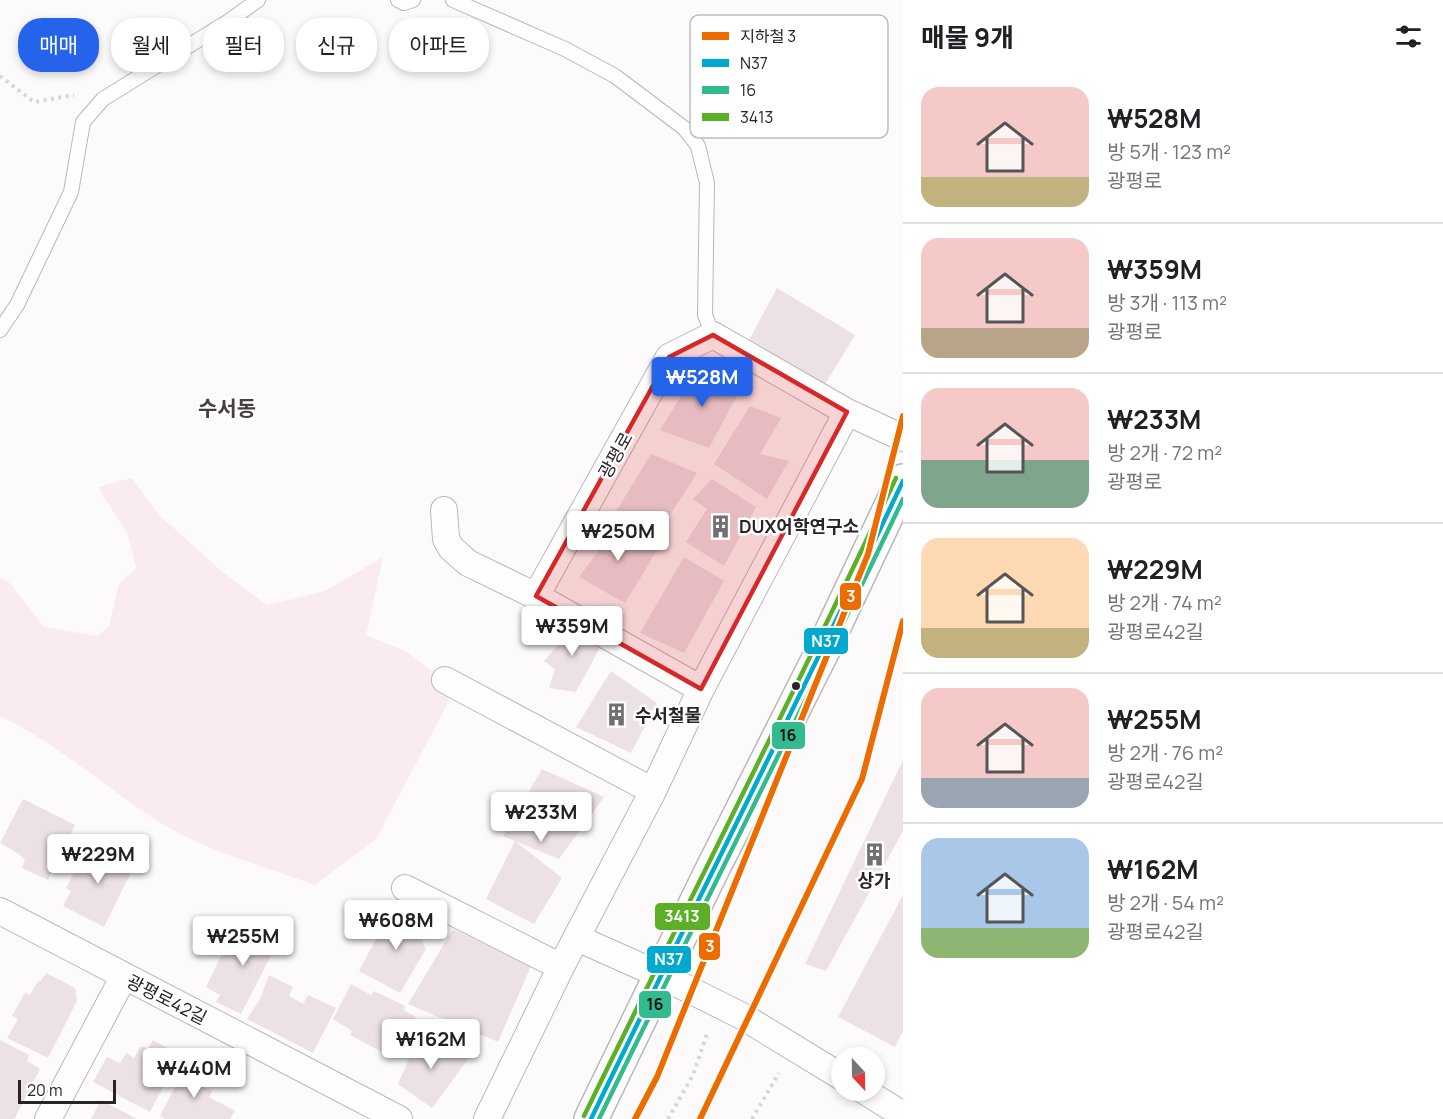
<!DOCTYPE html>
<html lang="ko">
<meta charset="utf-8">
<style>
:root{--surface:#fff;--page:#f6f6f6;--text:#202124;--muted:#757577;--line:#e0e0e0;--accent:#2563eb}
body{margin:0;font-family:Manrope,"Noto Sans KR",sans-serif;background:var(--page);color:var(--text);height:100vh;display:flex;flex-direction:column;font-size:22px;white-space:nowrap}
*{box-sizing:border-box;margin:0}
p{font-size:20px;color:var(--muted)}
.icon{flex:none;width:33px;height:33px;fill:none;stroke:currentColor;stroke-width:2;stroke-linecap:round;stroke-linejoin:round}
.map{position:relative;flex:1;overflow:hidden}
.panel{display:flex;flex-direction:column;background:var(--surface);width:540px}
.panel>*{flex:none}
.guide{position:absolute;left:18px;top:18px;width:570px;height:54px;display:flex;gap:12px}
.needle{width:39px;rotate:158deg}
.buttons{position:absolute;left:831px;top:1047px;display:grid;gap:12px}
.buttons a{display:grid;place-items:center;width:54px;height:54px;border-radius:50%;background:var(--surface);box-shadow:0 3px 9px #0003;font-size:30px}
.scale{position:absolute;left:18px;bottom:15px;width:98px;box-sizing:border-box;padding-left:6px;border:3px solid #292426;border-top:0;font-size:16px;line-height:21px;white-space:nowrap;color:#292426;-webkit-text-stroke:4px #fff;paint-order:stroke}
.price{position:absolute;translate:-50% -51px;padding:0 14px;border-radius:6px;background:#fff;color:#222;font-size:20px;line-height:39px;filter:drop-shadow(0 2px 3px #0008)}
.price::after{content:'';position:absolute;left:50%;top:36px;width:18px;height:14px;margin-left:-9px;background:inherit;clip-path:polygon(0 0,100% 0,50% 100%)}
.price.current{background:var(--accent);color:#fff}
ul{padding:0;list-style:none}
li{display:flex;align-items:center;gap:18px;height:150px;padding:0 18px}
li+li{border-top:2px solid var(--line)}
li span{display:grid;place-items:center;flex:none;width:168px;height:120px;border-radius:18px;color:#555}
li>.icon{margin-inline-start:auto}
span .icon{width:72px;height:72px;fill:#fffc;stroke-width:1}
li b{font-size:26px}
h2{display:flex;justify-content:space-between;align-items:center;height:72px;padding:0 18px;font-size:26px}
.chip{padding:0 21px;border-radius:24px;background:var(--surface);box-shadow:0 3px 9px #0003;font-size:21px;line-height:54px}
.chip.current{background:var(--accent);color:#fff}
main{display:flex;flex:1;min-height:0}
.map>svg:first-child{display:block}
.green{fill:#faebf3}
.building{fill:#ece1e6}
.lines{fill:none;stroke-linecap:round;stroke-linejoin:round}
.service-casing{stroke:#bab7b9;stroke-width:16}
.minor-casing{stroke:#bab7b9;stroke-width:28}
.primary-casing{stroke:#bab7b9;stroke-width:36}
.path{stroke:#d7d6d7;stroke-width:4;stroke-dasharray:3 4.5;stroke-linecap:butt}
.service{stroke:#fffeff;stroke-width:14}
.minor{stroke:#fffeff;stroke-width:26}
.primary{stroke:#fffeff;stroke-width:33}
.bus-1-casing{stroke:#fff;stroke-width:9}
.bus-2-casing{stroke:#fff;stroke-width:9}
.bus-3-casing{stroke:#fff;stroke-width:9}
.bus-1{stroke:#00a9ce;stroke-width:4.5}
.bus-2{stroke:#32bb8e;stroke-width:4.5}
.bus-3{stroke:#5bb025;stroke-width:4.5}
.metro-1-casing{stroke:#fff;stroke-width:10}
.metro-1{stroke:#ed6c00;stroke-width:6}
.marked{fill:#d62828;fill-opacity:0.2;stroke:#d62828;stroke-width:4.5;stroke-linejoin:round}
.bus-dot{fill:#292426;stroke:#fff;stroke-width:2}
.labels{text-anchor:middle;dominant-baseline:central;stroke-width:5;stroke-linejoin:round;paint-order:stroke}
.street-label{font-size:18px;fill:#292426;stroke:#fff}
.poi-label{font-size:18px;font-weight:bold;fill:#292426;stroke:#fff;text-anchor:start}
.quarter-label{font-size:21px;font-weight:bold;fill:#473d42;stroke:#fff}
.key{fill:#fff;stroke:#bfbdbe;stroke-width:1.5}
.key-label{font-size:16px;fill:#292426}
.line-badge{stroke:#fff;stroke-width:2}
.badge-label{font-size:16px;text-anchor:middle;font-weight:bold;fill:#fff}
.pale-badge-label{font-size:16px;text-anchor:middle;font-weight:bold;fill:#111}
</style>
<main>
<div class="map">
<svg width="903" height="1119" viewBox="0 0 903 1119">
<rect width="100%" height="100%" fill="#fdfafc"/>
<path class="green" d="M132 478 159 515 224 573 267 605 325 591 383 557 366 635 405 651 451 685 447 705 376 839 315 885C263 866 206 851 159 822 105 787 58 744 0 716V577L11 584 44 627 97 636 109 626 119 584 136 568 128 535 98 487Z"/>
<path class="building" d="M777 288 855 335 824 386 747 344Z
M703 361 739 392 709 448 660 430Z
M750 406 781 418 760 454 789 461 767 499 714 464Z
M651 454 697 473 657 535 615 513Z
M712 479 756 507 724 566 686 542 707 509 693 499Z
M604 524 659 547 625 603 579 577 599 550 585 547Z
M684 557 724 581 684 653 640 633Z
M560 618 603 642 576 692 549 688 555 669 544 661 561 642 554 640Z
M611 671 657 703 631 753 576 727Z
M903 760V831L826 971 805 964Z
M542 769 604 797 559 859 515 841 562 878 534 924 486 899 515 841 503 836Z
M23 799 75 825 48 880 22 868 25 860 19 854 0 843Z
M99 845 136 862 104 927 63 906 71 891 66 888 83 855 90 859Z
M903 895V1031L895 1047 838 1017Z
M393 907 429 925 421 939 426 949 400 993 359 971Z
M248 920 280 938 241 1014 216 1002 220 995 206 987 224 950 230 952Z
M453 929 531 966 498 1042 408 1004Z
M46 973 75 988 77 1001 48 1058 7 1038 18 1019 12 1016 25 993 30 995 38 981 40 982Z
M269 975 293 987 289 996 303 1004 308 995 336 1008 313 1053 247 1019 260 999Z
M351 984 371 995 374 991 405 1006 404 1010 416 1017 402 1042 391 1036 382 1052 350 1035 352 1031 333 1019Z
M420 1034 469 1058 432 1108 398 1084Z
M0 1040 29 1055 27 1061 40 1069 15 1118 12 1119H0Z
M153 1040 180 1055 150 1112 93 1082 107 1057 120 1063 126 1053 134 1058 141 1046 148 1049Z
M188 1062 211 1074 204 1087 212 1091 209 1097 235 1111 230 1119H165L160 1116Z
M101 1100 137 1119H91Z"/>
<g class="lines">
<defs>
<path id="service" d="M398 0 404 3 413 0
M453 0 565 49 615 76 684 128 698 146 707 183 705 315 713 335
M0 330 17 305 71 192 83 122 103 99 229 21 258 0"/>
<path id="minor" d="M444 510 446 539 451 548 468 563 536 596 701 689
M536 596 669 357 713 335 847 412 903 438
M445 680 653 791
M405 888 561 967
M0 911 399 1119
M577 938 660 975 742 1016 842 1077
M863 1090 903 1115
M48 1119 124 976
M487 1119 561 967 653 791 701 689 847 412"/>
<path id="primary" d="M591 1119 710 874 821 654 903 481"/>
</defs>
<use href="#service" class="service-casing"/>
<use href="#minor" class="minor-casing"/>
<use href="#primary" class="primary-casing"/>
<path class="path" d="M0 76 34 102 74 95
M668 1119 693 1075 708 1031
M752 1119 779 1073"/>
<use href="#service" class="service"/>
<use href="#minor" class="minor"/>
<use href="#primary" class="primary"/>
<defs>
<path id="bus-1" d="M591 1119C694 906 802 695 903 481"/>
<path id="bus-2" d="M599 1119C700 912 804 707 903 499"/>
<path id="bus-3" d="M584 1116C688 903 795 692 896 478"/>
</defs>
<use href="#bus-1" class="bus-1-casing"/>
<use href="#bus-2" class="bus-2-casing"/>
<use href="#bus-3" class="bus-3-casing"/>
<use href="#bus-1" class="bus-1"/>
<use href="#bus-2" class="bus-2"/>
<use href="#bus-3" class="bus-3"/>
<defs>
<path id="metro-1" d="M635 1119 657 1077 868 554 903 416
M700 1119 862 779 903 621"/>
</defs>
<use href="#metro-1" class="metro-1-casing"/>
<use href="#metro-1" class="metro-1"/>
</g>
<path class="marked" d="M713 335 847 412 701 689 536 596 669 357Z"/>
<defs>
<symbol id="building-bare" viewBox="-9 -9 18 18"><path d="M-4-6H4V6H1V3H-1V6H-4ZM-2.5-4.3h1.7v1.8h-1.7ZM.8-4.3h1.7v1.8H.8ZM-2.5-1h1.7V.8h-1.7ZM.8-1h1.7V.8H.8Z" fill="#736f71" stroke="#fff" stroke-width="2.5" paint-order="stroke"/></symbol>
</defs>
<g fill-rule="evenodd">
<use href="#building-bare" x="704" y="510" width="33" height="33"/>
<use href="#building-bare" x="600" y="698" width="33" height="33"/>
<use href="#building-bare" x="858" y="838" width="33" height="33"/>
</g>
<circle class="bus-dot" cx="796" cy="686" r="5"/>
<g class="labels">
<g class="street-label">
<text transform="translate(615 455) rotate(-61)">광평로</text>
<text transform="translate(167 999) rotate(27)">광평로42길</text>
</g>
<g class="poi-label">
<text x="739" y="526">DUX어학연구소</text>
<text x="635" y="715">수서철물</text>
<text x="874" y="880" text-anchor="middle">상가</text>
</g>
<g class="quarter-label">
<text x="227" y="408">수서동</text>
</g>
</g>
<rect x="690" y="15" width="198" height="123" rx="9" class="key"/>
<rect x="702" y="32" width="27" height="8" fill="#ed6c00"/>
<rect x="702" y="59" width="27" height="8" fill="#00a9ce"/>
<rect x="702" y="86" width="27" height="8" fill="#32bb8e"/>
<rect x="702" y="113" width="27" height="8" fill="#5bb025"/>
<g class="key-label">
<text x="740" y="42">지하철 3</text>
<text x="740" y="69">N37</text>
<text x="740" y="96">16</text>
<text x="740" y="123">3413</text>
</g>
<g class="line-badge">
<rect x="839" y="582" width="23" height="29" rx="6" fill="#ed6c00"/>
<rect x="803" y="627" width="46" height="28" rx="6" fill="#00a9ce"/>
<rect x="771" y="721" width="35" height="29" rx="6" fill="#32bb8e"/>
<rect x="654" y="902" width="57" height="29" rx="6" fill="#5bb025"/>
<rect x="698" y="932" width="23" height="29" rx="6" fill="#ed6c00"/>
<rect x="646" y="945" width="46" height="29" rx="6" fill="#00a9ce"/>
<rect x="638" y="990" width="34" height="29" rx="6" fill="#32bb8e"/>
</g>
<g class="badge-label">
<text x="851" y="602">3</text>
<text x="826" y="647">N37</text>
<text x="682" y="922">3413</text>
<text x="710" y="952">3</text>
<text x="669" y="965">N37</text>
</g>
<g class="pale-badge-label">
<text x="788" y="741">16</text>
<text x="655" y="1010">16</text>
</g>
</svg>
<div class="buttons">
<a><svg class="needle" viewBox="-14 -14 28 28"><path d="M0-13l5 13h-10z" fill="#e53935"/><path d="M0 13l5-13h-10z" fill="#757577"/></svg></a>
</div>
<div class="scale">20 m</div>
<b class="price current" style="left:702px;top:408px">₩528M</b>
<b class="price" style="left:618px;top:562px">₩250M</b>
<b class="price" style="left:572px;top:657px">₩359M</b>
<b class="price" style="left:541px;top:843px">₩233M</b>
<b class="price" style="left:98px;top:885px">₩229M</b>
<b class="price" style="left:396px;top:951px">₩608M</b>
<b class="price" style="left:243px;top:967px">₩255M</b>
<b class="price" style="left:431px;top:1070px">₩162M</b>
<b class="price" style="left:194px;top:1099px">₩440M</b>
<div class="guide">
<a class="chip current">매매</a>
<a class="chip">월세</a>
<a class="chip">필터</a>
<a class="chip">신규</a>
<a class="chip">아파트</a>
</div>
</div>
<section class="panel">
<h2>매물 9개<svg class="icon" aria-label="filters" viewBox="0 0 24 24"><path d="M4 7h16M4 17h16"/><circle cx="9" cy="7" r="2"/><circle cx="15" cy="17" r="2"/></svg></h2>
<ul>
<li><span style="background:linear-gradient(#f6c9c9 75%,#c2b280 0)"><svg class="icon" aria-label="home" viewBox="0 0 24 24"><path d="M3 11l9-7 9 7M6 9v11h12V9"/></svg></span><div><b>₩528M</b><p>방 5개 · 123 m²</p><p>광평로</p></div></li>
<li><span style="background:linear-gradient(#f6c9c9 75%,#b9a48a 0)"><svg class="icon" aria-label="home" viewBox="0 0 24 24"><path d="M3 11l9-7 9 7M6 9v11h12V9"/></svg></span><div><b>₩359M</b><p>방 3개 · 113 m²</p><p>광평로</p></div></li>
<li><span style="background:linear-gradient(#f6c9c9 60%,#7fa58c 0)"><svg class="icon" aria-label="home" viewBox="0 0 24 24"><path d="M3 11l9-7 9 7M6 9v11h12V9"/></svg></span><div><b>₩233M</b><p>방 2개 · 72 m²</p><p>광평로</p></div></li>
<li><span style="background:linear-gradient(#ffd9b3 75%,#c2b280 0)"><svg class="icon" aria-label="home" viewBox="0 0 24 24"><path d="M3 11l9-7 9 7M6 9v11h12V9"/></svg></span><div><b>₩229M</b><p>방 2개 · 74 m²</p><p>광평로42길</p></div></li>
<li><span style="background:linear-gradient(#f6c9c9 75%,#9aa5b1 0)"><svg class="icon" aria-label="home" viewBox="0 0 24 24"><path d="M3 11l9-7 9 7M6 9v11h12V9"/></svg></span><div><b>₩255M</b><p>방 2개 · 76 m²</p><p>광평로42길</p></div></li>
<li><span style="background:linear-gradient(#a9c7e8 75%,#8fb573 0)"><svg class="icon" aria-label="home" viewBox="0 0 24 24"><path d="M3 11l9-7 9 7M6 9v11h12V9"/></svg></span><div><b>₩162M</b><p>방 2개 · 54 m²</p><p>광평로42길</p></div></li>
</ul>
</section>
</main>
